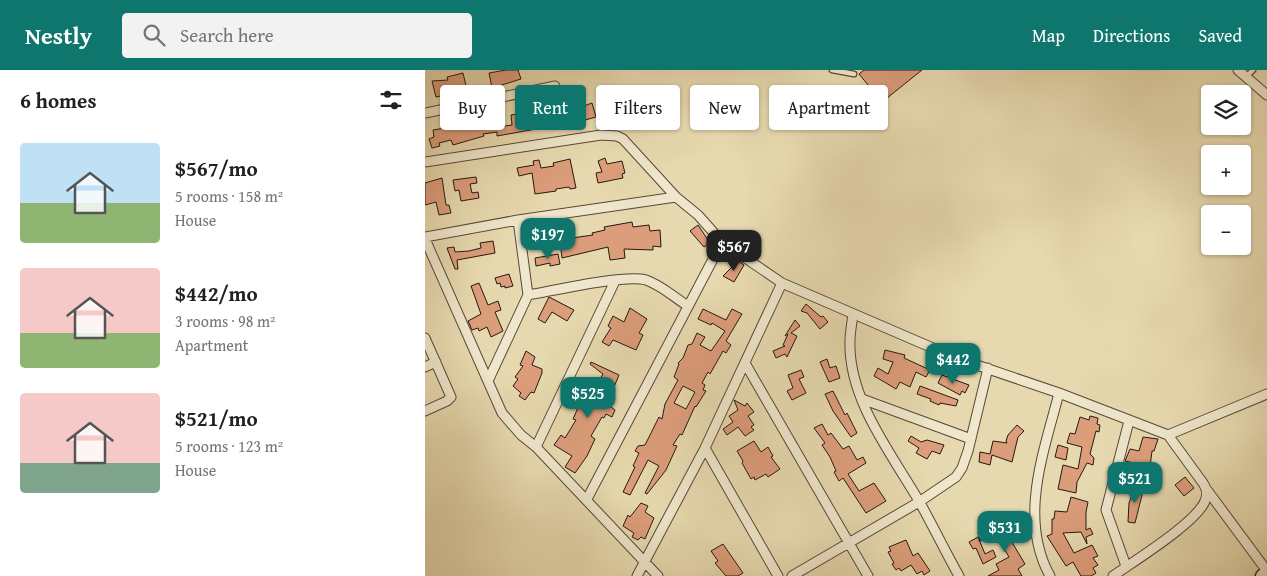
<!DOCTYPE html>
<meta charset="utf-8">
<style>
:root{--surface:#fff;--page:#f2f2f2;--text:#202124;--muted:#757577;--accent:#0f766e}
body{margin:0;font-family:"Gentium Book Plus",serif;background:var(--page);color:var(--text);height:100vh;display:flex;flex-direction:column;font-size:19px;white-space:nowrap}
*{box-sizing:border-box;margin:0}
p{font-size:16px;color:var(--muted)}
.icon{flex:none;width:28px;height:28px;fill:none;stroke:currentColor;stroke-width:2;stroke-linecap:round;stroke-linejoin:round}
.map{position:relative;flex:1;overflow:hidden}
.side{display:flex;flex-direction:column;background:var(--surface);width:425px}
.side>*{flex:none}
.banner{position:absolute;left:15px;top:15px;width:475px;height:45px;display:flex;gap:10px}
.controls{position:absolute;left:776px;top:15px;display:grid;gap:10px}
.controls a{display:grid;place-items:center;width:50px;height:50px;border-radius:5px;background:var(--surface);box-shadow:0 1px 4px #0004;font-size:25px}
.price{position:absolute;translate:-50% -42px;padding:0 11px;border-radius:10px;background:var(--accent);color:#fff;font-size:16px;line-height:32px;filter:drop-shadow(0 1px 2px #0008)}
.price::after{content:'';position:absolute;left:50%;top:30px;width:15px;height:11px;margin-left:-8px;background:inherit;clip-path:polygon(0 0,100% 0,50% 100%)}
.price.on{background:#222;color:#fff}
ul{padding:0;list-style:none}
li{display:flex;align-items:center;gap:15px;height:125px;padding:0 20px}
li span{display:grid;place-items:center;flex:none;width:140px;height:100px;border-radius:5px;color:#555}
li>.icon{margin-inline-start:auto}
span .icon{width:60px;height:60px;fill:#fffc;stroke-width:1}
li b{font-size:21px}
h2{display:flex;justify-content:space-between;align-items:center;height:60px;padding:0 20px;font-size:21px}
.pill{padding:0 18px;border-radius:5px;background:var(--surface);box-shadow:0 1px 4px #0004;font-size:18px;line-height:45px}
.pill.on{background:var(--accent);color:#fff}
header{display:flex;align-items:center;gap:30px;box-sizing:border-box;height:70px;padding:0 25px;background:var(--accent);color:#fff}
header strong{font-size:24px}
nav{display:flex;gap:28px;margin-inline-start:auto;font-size:18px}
.search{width:350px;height:45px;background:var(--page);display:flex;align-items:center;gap:12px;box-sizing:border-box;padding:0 18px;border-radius:5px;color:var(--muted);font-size:19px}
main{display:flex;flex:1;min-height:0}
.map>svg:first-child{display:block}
.building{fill:#dc9d7a;stroke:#271812;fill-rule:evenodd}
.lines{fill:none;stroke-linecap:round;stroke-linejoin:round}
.lane-casing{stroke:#574839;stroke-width:7}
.street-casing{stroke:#574839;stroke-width:11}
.secondary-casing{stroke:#271812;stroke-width:15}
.lane{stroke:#efe6cb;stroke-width:4.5}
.street{stroke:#efe6cb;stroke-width:9}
.secondary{stroke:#efe6cb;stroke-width:12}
</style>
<header>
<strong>Nestly</strong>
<div class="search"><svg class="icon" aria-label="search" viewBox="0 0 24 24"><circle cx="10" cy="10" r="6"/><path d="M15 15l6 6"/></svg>Search here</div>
<nav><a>Map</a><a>Directions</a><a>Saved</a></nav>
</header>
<main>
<section class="side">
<h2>6 homes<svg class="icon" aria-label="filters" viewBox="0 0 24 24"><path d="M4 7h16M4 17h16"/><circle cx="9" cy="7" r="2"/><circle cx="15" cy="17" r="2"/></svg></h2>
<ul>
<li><span style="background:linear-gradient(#bfe0f5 60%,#8fb573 0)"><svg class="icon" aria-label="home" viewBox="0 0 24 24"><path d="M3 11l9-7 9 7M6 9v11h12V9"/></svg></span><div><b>$567/mo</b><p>5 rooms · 158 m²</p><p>House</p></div></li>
<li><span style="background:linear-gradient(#f6c9c9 65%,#8fb573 0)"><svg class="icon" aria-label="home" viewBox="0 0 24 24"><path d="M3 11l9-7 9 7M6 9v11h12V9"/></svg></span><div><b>$442/mo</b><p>3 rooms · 98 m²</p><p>Apartment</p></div></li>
<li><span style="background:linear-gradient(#f6c9c9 70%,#7fa58c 0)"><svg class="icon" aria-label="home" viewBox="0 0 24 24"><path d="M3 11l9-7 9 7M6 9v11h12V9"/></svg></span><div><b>$521/mo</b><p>5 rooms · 123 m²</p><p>House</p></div></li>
</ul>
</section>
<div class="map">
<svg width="842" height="506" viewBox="0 0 842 506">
<rect width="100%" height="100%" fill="#e7d9af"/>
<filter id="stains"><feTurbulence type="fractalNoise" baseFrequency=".004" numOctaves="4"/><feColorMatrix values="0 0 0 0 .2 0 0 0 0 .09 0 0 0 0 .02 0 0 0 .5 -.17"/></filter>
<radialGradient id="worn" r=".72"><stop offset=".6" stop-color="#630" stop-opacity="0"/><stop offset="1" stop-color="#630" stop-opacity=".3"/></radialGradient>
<path class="building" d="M81 0H93L96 9 67 18 64 3Z
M439 0H497L457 32 434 4Z
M38 3 42 20 11 27 7 11 23 10 22 7Z
M198 21 201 29 197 30 202 41 194 45 188 25Z
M167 33 171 47 149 53 133 55 131 45 122 46 120 40 151 39Z
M92 44 103 45 104 52 116 51 117 58 72 66V62L58 64 59 66 28 75 26 70 14 73 15 76 7 78 4 69 9 67 8 60 63 51 62 48 71 45 74 57 87 55 86 45Z
M180 88 182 94 197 91 200 103 197 104 198 108 173 113 171 103 177 102 173 91Z
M145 89 151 118 145 119 144 117 131 119V121L110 124 107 103 94 106 92 98 109 95 108 91 114 90 116 98 129 96 128 93Z
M51 107 52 113 45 114 47 123 53 122 54 128 36 131 34 120 30 121 28 110Z
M17 108 21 135H24L26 143 14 145 11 132 0 135V113Z
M207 152 208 157 224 155 225 161 235 160 236 177 228 176V180L199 179 200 188 185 190 183 177 137 188 135 171 122 173 121 166 147 164V168L168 165 167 163 180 160 179 157Z
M273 155 285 173 279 177 265 161Z
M68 171 70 183 32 190 33 199H30L22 178 29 177 30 182 44 181 56 178 55 173Z
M133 184 135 194 125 196V193L111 196 110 188Z
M313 191 319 195 309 212 298 206Z
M84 204 88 216 80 218V216L76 217 75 213 72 214 70 208Z
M54 213 63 235 73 231 76 240 70 242 78 261 66 267 62 257 54 261 53 258 47 260 43 251 56 244 46 216Z
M124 227 149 240 142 251 127 242 120 253 113 249Z
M381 234 396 247 398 246 403 252 395 259 382 243 376 241Z
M205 238 222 249 214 263 218 265 211 280 188 270 184 276 177 272 186 258 183 256 188 246 199 252Z
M278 239 301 250 307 239 317 244 301 271 306 275 301 283 298 281 285 304 283 302 277 313 280 315 278 320 281 321 271 337 270 336 257 365 255 364 248 375 252 376 241 400 222 424 220 423 234 396 223 390 205 425 198 422 210 397 208 396 214 383 210 381 213 376 220 375 234 347 237 349 240 334 253 310 249 307 254 294 253 293 258 288 263 275 267 274 272 263 280 267 275 275 286 281 300 261 287 253 286 255 273 249ZM258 316 270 322 261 339 249 333Z
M370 250 375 256 366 263 372 266 362 287 360 284 351 288 348 281 360 276 358 275 363 264 360 266Z
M460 280 480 285 479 288 505 300 501 307 491 302 485 317 475 312 471 319 461 313 449 306 453 298 463 304 468 292 458 289Z
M101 281 110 287 107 295 117 299V303L109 323 106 322 100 330 94 326 96 323 88 316 93 309 90 307 98 296 95 295Z
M402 289 405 298 411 296 415 308 404 312 395 292Z
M166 292 194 305 182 334 190 340 187 347 181 344 179 348 177 347 166 366 170 369 162 386 150 403 140 397 147 386 129 375 136 365 140 368 151 350 148 349 165 311 172 314 178 304 165 294Z
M376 300 379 307 374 309 381 323 367 330 362 321 368 318 363 305Z
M517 305 544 315 540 323 537 321 535 325 513 313Z
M495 316 533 330 531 336 515 333 514 335 505 331 506 329 492 324Z
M408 321 420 345 422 343 432 363 426 367 408 341 400 324Z
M309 330 320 336 322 333 329 342 323 346 329 355 326 357 329 360 320 366 313 357 302 365 298 359 308 352 304 346 313 340Z
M665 346 673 348 672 354 675 355 674 362 671 361 665 384 669 388 668 395 662 393 652 412 651 423 633 419 638 395 653 399 657 377 642 373 645 363 650 364 655 347 664 350Z
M397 354 403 365 406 363 418 379 424 376 432 390 438 387 441 393 423 404 434 421 449 413 461 431 441 443 418 408 414 411 409 402 411 401 405 387 397 375 400 373 389 358Z
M592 355 599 361 593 367 587 392 567 385 565 395 554 392 555 382 565 384 568 371 582 373 581 371 583 365Z
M486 366 496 372 502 370 519 375 515 384 507 381 502 389 491 383 494 378 483 371Z
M718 367 733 369 729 381H727L724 405 712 402 713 394 700 391 705 379 714 381Z
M329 371 336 382 343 377 348 386 346 387 355 399 343 407 341 404 330 410 329 407 326 409 317 393 318 391 312 381Z
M633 375 643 378 641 390 630 387Z
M760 407 769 418 759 426 750 415Z
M711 415 719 417 710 453 703 452 704 433Z
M646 427 663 432 661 442V460L665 458 668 464 661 467 662 474 656 462 638 463 649 483 667 475 673 486 668 488 673 495 668 498 671 503 666 506H656L648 492 641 496 622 466 627 464V449H629L630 441 642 442Z
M216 433 223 436 220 442 229 448 220 469 216 467 213 470 207 467 209 463 198 456 203 445 205 447Z
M575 451 583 470 585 469 600 494 593 499 597 506H563L574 500 571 494 584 487 571 465 555 471 553 462 558 460 560 463 569 460 566 455Z
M553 467 560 484 568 480 571 487 558 494 551 478 548 479 544 472Z
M481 470 488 486 493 483 505 501 499 505 497 501 492 504 486 495 476 501 474 498 471 500 467 494 469 493 463 482 466 481 464 477Z
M298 474 318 503 313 506H301L290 493 293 491 286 481Z"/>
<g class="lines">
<defs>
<path id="lane" d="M407 0 429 4
M821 7 828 0"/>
<path id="street" d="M813 0 842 25
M0 43 130 16
M0 92 176 65 192 66 198 69 251 127 273 145 297 172 357 213 531 288 634 323 743 365 778 413C782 419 783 424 780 431 771 453 709 491 688 506
M0 167 93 150 251 127
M0 169 77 343 96 365 111 377 233 506
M103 225C127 221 200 204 221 210 236 215 250 228 263 236
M428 244C427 253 425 262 425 271 423 329 466 383 494 431 508 456 520 481 534 506
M0 268 26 327 22 331 0 341
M320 293 443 506
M0 297 11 292
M63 311 103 225 93 150
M437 329 546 369
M743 365 842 324
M111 377 190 211
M280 378 353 506
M782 420 842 501
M162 429 297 172
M701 496 681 440 704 351
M212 506 280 378 357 213
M367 506 494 432 531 407 537 398 543 381 563 298
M625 506C593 448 619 382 634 323"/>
<path id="secondary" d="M837 506 842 502"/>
</defs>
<use href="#lane" class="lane-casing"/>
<use href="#street" class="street-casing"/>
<use href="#secondary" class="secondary-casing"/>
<use href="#lane" class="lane"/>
<use href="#street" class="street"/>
<use href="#secondary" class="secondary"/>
</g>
<rect width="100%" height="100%" filter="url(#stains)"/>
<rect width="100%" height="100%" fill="url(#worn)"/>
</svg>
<div class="controls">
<a><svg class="icon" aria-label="layers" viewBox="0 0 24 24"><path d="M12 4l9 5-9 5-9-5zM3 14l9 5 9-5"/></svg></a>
<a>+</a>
<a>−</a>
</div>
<b class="price" style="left:123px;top:190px">$197</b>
<b class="price on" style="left:309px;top:202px">$567</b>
<b class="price" style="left:528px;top:315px">$442</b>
<b class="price" style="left:163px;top:349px">$525</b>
<b class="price" style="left:710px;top:434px">$521</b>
<b class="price" style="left:580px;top:483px">$531</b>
<div class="banner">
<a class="pill">Buy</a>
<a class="pill on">Rent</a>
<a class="pill">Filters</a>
<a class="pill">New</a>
<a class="pill">Apartment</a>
</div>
</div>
</main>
